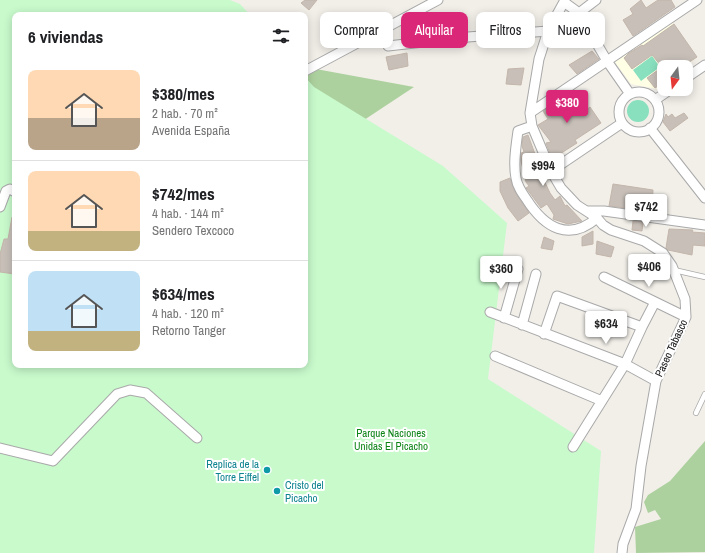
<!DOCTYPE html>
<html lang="es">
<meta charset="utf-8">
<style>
:root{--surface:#fff;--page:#f6f6f6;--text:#202124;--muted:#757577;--line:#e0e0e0;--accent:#db2777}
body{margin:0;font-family:"Archivo Narrow",sans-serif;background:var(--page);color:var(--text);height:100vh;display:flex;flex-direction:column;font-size:15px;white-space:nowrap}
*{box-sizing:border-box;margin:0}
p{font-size:13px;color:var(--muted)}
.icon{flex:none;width:22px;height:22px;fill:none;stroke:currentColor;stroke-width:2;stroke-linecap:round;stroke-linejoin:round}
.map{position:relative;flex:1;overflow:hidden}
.drawer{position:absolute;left:12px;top:12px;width:296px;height:356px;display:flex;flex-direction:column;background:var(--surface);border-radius:8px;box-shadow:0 2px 10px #0003}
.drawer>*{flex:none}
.guide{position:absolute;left:320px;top:12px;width:325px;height:36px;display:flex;gap:8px}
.needle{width:26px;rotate:195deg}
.tools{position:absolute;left:657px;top:60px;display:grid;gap:8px}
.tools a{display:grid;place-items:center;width:36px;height:36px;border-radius:8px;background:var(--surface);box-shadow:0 2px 10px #0003;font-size:20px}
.price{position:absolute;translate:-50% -34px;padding:0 9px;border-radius:4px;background:#fff;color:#222;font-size:13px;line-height:26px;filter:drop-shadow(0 1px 2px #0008)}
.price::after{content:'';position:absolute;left:50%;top:24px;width:12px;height:9px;margin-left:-6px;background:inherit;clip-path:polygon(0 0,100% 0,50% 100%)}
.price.current{background:var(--accent);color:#fff}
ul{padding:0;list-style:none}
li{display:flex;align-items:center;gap:12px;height:100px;padding:0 16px}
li+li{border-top:1px solid var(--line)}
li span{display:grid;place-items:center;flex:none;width:112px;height:80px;border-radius:8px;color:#555}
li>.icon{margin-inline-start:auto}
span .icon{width:48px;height:48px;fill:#fffc;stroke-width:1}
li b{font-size:17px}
h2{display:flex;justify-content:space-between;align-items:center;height:48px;padding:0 16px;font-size:17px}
.tag{padding:0 14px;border-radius:8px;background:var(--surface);box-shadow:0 2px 10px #0003;font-size:14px;line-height:36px}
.tag.current{background:var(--accent);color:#fff}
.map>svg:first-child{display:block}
.education{fill:#ffffe5}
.forest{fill:#add19e}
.park{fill:#c8facc}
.pitch{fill:#88e0be}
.building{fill:#c7bfb8;stroke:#c4b6ab}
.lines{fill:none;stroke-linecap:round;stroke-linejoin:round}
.service-casing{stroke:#a9a9a9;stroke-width:6}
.minor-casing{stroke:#a9a9a9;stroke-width:11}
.service{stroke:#fff;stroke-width:4.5}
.minor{stroke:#fff;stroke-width:9}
.culture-dot{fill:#0f9aa8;stroke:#fff;stroke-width:1.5}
.labels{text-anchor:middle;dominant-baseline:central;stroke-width:4;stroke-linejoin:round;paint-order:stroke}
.street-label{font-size:11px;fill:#222;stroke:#fff}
.park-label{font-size:11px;fill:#0c8416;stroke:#fff}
.culture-label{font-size:11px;fill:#0d838f;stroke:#fff;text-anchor:end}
</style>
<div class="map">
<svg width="705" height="553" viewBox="0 0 705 553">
<rect width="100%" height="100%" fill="#f2efe9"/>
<path class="education" d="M672 22 697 57 685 67H664V85L657 89 631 84 615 62Z"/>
<path class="forest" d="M305 67 414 87 305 159Z
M705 441V552L636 553 635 527 661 519 655 510 648 513 644 502 648 495 670 481Z"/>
<path class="park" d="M0 0H230L240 4 250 15H15V365H305V77L314 87 443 166 507 223 488 379 601 451 594 553H0Z"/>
<path class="pitch" d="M652 56 660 67 641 81 633 70Z
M627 111a11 11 0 1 1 22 0a11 11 0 1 1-22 0Z"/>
<path class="building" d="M305 0H317L309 10 301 3Z
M641 0 646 8 658 0H671L675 7 633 36 623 20 633 14 630 9Z
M674 24 697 57 682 67H664V82L655 88 647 78 662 67 652 55 632 69 624 58 629 53 642 45 643 46Z
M592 51 599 59 577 74 569 65Z
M407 53 408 66 389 70 386 57Z
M524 68 521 85 506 84 508 69Z
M572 93 584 112 590 107 601 123 575 140 577 143 552 159 546 143 551 142 538 125 548 119 543 111Z
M684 113 688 118 670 131 663 122 666 114 668 117 672 114 675 118Z
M528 135 535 154 532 155 550 193 555 200 560 196 565 206 567 205 582 221 568 224 553 219 554 215 547 204 541 208 527 189 526 188 529 186 526 182 521 161V153L524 152 522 146 523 137Z
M510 178 515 192 529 213 518 221 508 208 500 191V182Z
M613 184 653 190 652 211 609 206Z
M12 217H15V274L0 272V254L4 239H8Z
M633 221 643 222 642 231 632 230Z
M669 229 693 230 692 232 705 233V246L693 245 692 255 668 250 666 248Z
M593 231V244L582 246V237Z
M544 237 554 241 552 250 541 248Z
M597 241 614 247 611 257 596 254Z"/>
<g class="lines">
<defs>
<path id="service" d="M674 270 705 277
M696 413 705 394"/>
<path id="minor" d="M565 0 548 31 539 59 530 113 532 126 551 171 561 188 577 205 597 218 603 225 611 230 644 241 663 253 672 266 685 299 686 317 656 381 641 466 636 509 623 544 622 553
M564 2 579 13 607 61 630 94
M579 13 596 0
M388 46 468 37 548 31
M305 71 438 0
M686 78 705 65
M619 112a20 20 0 1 1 40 0a20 20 0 1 1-40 0Z
M655 100 671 89
M530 113 697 0
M532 126 518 131C516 146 513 163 516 178 517 186 522 193 527 200 545 228 569 242 597 218
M650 128 705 198
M551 171 622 123
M0 207 6 191 10 189 15 192
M588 211H604L705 225
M604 277 686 317
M490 312 625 364 656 381
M504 318 518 269
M522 325 536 274
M642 327 655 302
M544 334 557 296 642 327 625 364 573 447
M495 356 602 401
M0 448 53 461 117 394 130 390 146 393 197 438"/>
</defs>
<use href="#service" class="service-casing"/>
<use href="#minor" class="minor-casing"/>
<use href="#service" class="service"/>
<use href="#minor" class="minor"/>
</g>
<g class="culture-dot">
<circle cx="267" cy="470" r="4"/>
<circle cx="277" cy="491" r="4"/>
</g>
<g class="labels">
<g class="street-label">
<text transform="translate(671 348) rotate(-65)">Paseo Tabasco</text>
</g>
<g class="park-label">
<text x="391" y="433">Parque Naciones<tspan x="391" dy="13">Unidas El Picacho</tspan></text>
</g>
<g class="culture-label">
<text x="259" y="464">Replica de la<tspan x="259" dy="13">Torre Eiffel</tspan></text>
<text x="285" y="485" text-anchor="start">Cristo del<tspan x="285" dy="13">Picacho</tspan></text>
</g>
</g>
</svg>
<div class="tools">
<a><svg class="needle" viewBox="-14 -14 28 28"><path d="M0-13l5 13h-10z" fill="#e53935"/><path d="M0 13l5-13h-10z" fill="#757577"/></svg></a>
</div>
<b class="price current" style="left:567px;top:124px">$380</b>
<b class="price" style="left:543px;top:187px">$994</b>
<b class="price" style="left:646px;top:228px">$742</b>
<b class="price" style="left:649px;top:288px">$406</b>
<b class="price" style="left:501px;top:290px">$360</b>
<b class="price" style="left:606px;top:345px">$634</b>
<div class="guide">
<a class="tag">Comprar</a>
<a class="tag current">Alquilar</a>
<a class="tag">Filtros</a>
<a class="tag">Nuevo</a>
</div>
<section class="drawer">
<h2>6 viviendas<svg class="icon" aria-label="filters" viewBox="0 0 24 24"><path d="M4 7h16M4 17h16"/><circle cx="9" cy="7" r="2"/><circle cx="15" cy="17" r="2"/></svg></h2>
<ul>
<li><span style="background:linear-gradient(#ffd9b3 60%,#b9a48a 0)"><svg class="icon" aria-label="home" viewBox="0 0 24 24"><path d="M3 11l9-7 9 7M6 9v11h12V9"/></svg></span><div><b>$380/mes</b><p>2 hab. · 70 m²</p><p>Avenida España</p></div></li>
<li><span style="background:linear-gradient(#ffd9b3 75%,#c2b280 0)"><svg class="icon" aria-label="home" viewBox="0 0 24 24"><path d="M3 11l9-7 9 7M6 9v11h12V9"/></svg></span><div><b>$742/mes</b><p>4 hab. · 144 m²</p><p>Sendero Texcoco</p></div></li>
<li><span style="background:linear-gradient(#bfe0f5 75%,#c2b280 0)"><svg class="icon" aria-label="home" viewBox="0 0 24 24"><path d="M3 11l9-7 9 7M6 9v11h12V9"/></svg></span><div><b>$634/mes</b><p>4 hab. · 120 m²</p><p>Retorno Tanger</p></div></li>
</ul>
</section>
</div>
